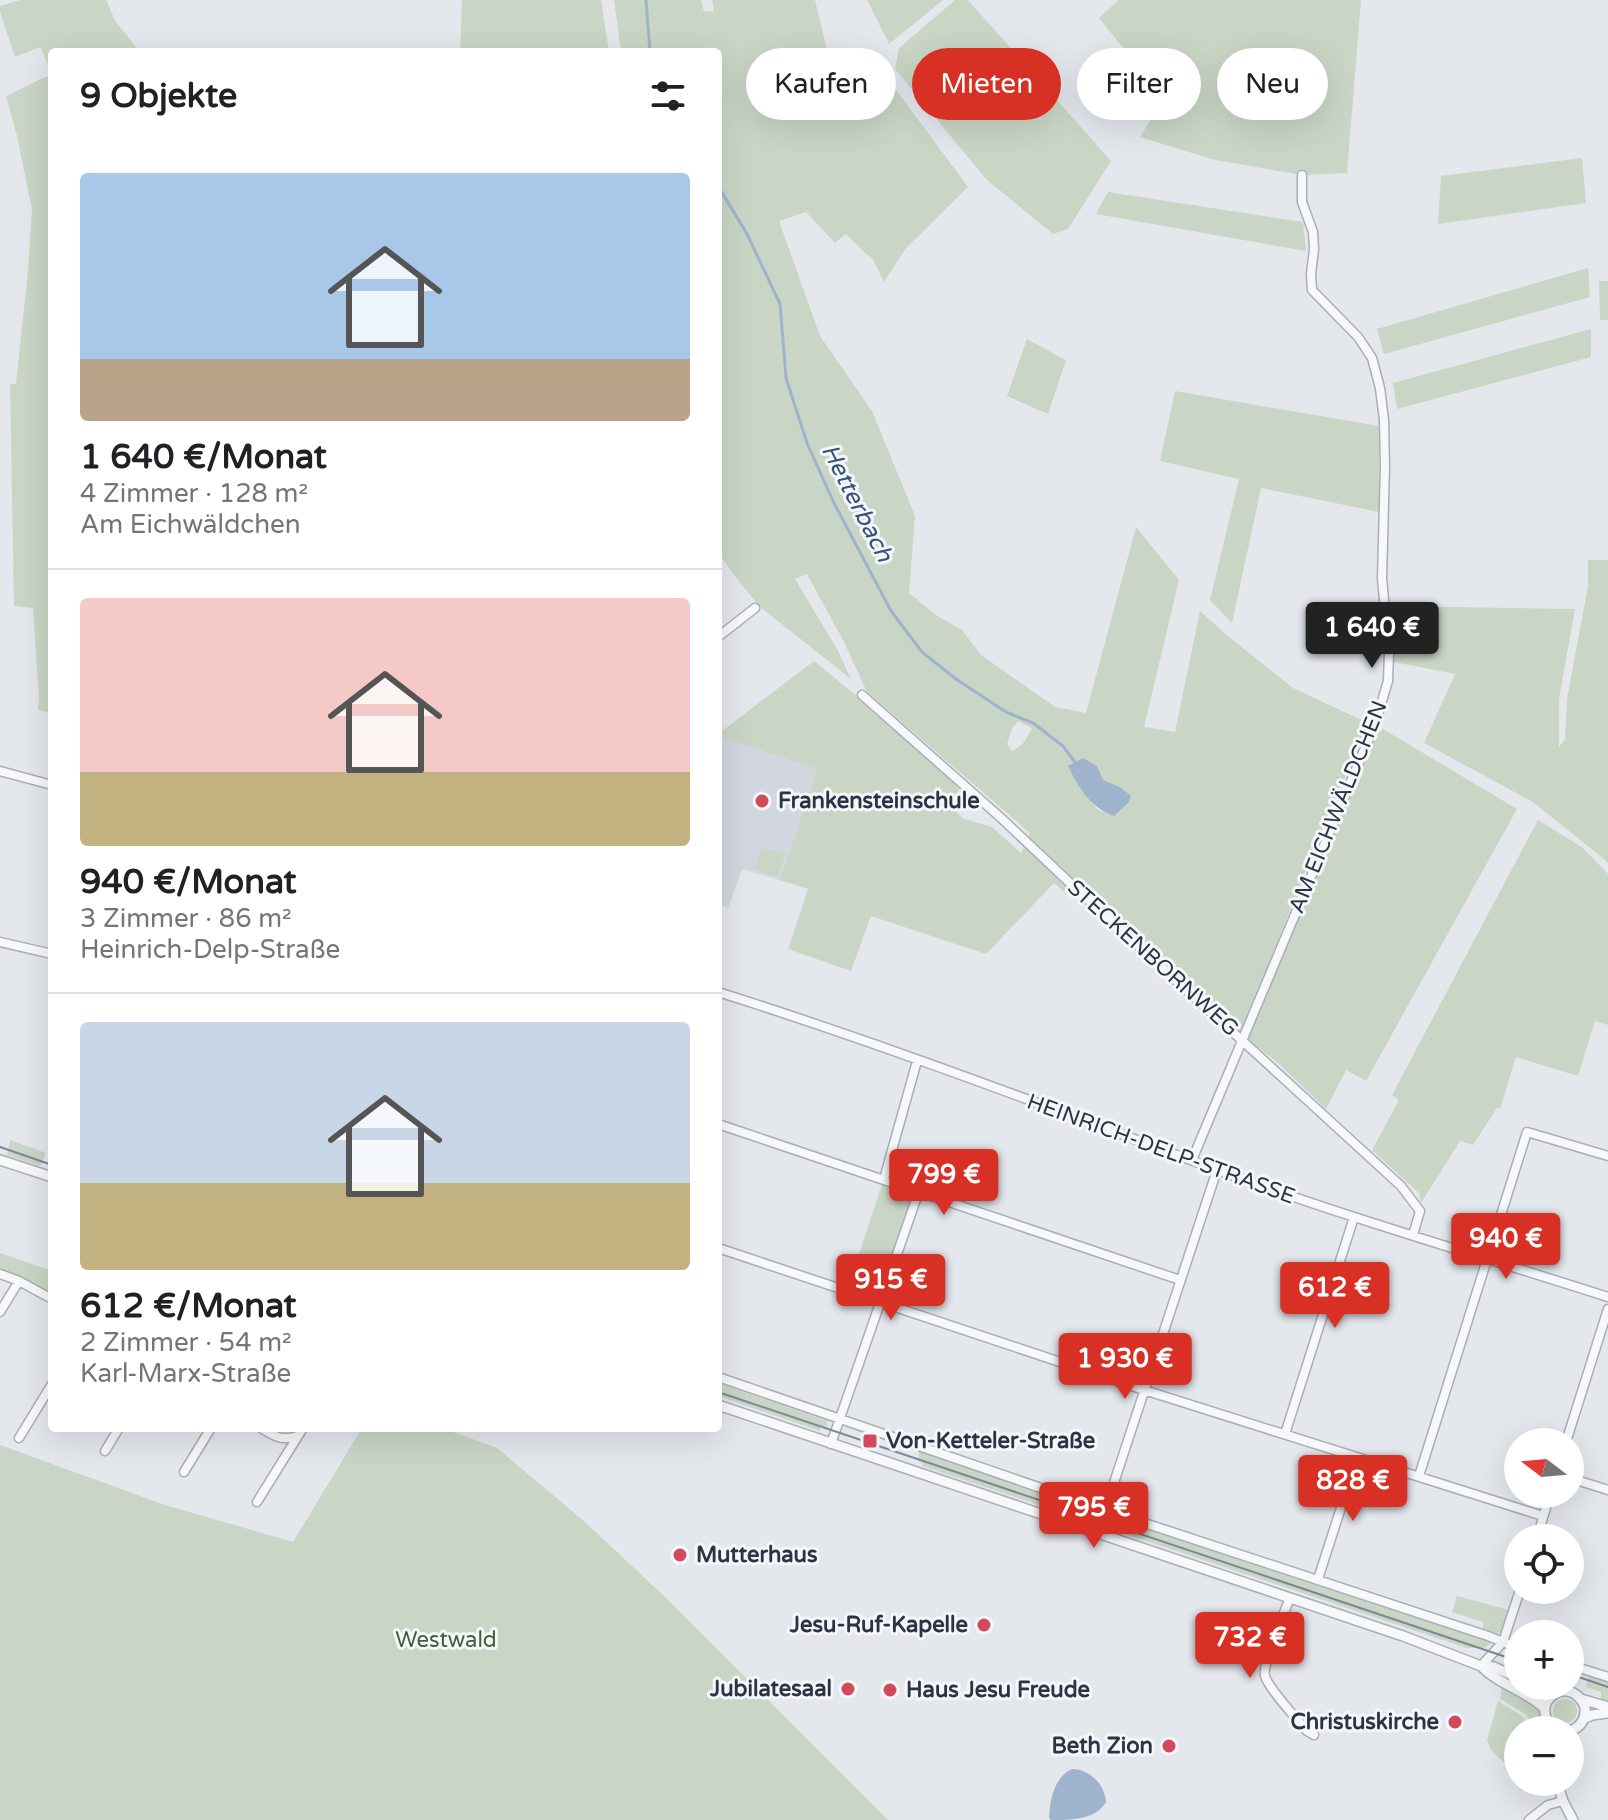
<!DOCTYPE html>
<html lang="de">
<meta charset="utf-8">
<style>
:root{--surface:#fff;--page:#f2f2f2;--text:#202124;--muted:#757577;--line:#e0e0e0;--accent:#d93025}
body{margin:0;font-family:"Varela Round",sans-serif;background:var(--page);color:var(--text);height:100vh;display:flex;flex-direction:column;font-size:30px;white-space:nowrap}
*{box-sizing:border-box;margin:0}
p{font-size:26px;color:var(--muted)}
.icon{flex:none;width:44px;height:44px;fill:none;stroke:currentColor;stroke-width:2;stroke-linecap:round;stroke-linejoin:round}
.map{position:relative;flex:1;overflow:hidden}
.drawer{position:absolute;left:48px;top:48px;width:674px;height:1384px;display:flex;flex-direction:column;background:var(--surface);border-radius:8px;box-shadow:0 8px 32px #0002}
.drawer>*{flex:none}
.banner{position:absolute;left:746px;top:48px;width:742px;height:72px;display:flex;gap:16px}
.needle{width:52px;rotate:286deg}
.controls{position:absolute;left:1504px;top:1428px;display:grid;gap:16px}
.controls a{display:grid;place-items:center;width:80px;height:80px;border-radius:50%;background:var(--surface);box-shadow:0 8px 32px #0002;font-size:40px}
.price{position:absolute;translate:-50% -68px;padding:0 18px;border-radius:8px;background:var(--accent);color:#fff;font-size:26px;line-height:52px;filter:drop-shadow(0 2px 4px #0008)}
.price::after{content:'';position:absolute;left:50%;top:48px;width:24px;height:18px;margin-left:-12px;background:inherit;clip-path:polygon(0 0,100% 0,50% 100%)}
.price.active{background:#222;color:#fff}
ul{padding:0;list-style:none}
li{display:grid;align-content:center;gap:16px;height:424px;padding:0 32px}
li+li{border-top:2px solid var(--line)}
li span{display:grid;place-items:center;height:248px;border-radius:8px;color:#555}
li>.icon{margin-inline-start:auto}
span .icon{width:144px;height:144px;fill:#fffc;stroke-width:1}
li b{font-size:34px}
h2{display:flex;justify-content:space-between;align-items:center;height:96px;padding:0 32px;font-size:34px}
.tag{padding:0 28px;border-radius:36px;background:var(--surface);box-shadow:0 8px 32px #0002;font-size:28px;line-height:72px}
.tag.active{background:var(--accent);color:#fff}
.map>svg:first-child{display:block}
.built{fill:#d2d6de}
.green{fill:#c9d6c5;fill-rule:evenodd}
.water{fill:#9fb4cc}
.lines{fill:none;stroke-linecap:round;stroke-linejoin:round}
.stream{stroke:#9fb4cc;stroke-width:3}
.minor-casing{stroke:#a9aeb7;stroke-width:11}
.tertiary-casing{stroke:#a9aeb7;stroke-width:12}
.minor{stroke:#f7f8fa;stroke-width:8}
.tertiary{stroke:#f7f8fa;stroke-width:9}
.tram{stroke:#7d8696;stroke-width:2}
.poi-dot{fill:#d1495b;stroke:#f4f6f9;stroke-width:3}
.labels{text-anchor:middle;dominant-baseline:central;stroke-width:6;stroke-linejoin:round;paint-order:stroke}
.poi-label{font-size:22px;font-weight:bold;fill:#2b3445;stroke:#f4f6f9;text-anchor:start}
.street-label{font-size:22px;fill:#2b3445;stroke:#f4f6f9}
.park-label{font-size:22px;fill:#3f6138;stroke:#f4f6f9}
.water-label{font-size:24px;font-style:italic;fill:#34527a;stroke:#f4f6f9}
</style>
<div class="map">
<svg width="1608" height="1820" viewBox="0 0 1608 1820">
<rect width="100%" height="100%" fill="#e4e7ec"/>
<path class="built" d="M718 736 817 769 780 880 742 869 728 908 718 904Z"/>
<path class="green" d="M20 0H106L116 22 140 52H52V73L40 47 15 57 0 12V6Z
M462 0H601L609 52H460Z
M614 0H701L704 12 714 11 712 0H815L843 117 885 75 968 187 906 248 884 282 873 260 846 234 835 243 806 212 779 221 820 336 872 411 915 516 909 593 936 615 962 630 981 655 1055 707 1086 713 1136 527 1179 580 1144 727 1175 732 1200 611 1229 637 1293 688 1370 724 1330 809 1242 1032 1076 880 1063 891 1054 883 986 954 871 916 851 971 788 949 808 889 780 880 817 769 718 736V734L814 661 961 782 953 808 962 818 992 827 1021 853 1030 833 867 692 844 642 807 574 795 579 837 649 851 679 759 606 734 575 718 552V52H621ZM1018 721 1032 728C1028 737 1022 747 1012 751L1007 744 1012 729ZM1097 766 1114 815 1098 810 1080 789Z
M867 0H943L889 44Z
M955 0H968L1111 161 1068 229 1053 234 987 180 895 69 899 48Z
M1119 0H1361L1347 173 1302 175 1215 160 1140 137 1164 98 1099 18Z
M52 74V713L38 710 39 698 33 608 14 606 10 384H16L28 271 32 210 17 136 6 96Z
M1582 158 1586 203 1438 224 1441 176Z
M1108 192 1303 222 1306 251 1096 214Z
M1588 268 1590 297 1384 354 1377 329Z
M1599 281H1608V320H1600Z
M1591 329V357L1397 409 1393 383Z
M1027 339 1066 360 1048 414 1007 396Z
M1175 391 1379 426V512L1261 488 1232 623 1210 600 1239 479 1160 461Z
M1588 560H1608V864L1605 860 1533 802 1424 743 1455 674 1394 662 1390 606 1575 609 1559 699V747L1565 739 1567 699 1588 586Z
M1383 729 1517 809 1366 1081 1346 1070 1326 1109 1278 1063 1247 1039 1374 736Z
M1538 820 1583 848 1608 874V1025L1595 1021 1578 1076 1516 1057 1500 1109 1497 1108 1473 1145 1460 1141 1421 1203 1419 1193 1372 1150 1399 1100 1392 1095Z
M762 848 785 854 777 877 754 869Z
M10 1140 46 1153 40 1166 7 1155Z
M884 1179 919 1191 881 1302 847 1290Z
M0 1253 52 1271V1295L21 1278 0 1269Z
M718 1383 827 1421V1429L821 1427 820 1431 718 1396Z
M362 1428H442L497 1448 585 1522 666 1598 888 1820H0V1445L165 1505 293 1542Z
M920 1449 925 1451 926 1454 1038 1492 1041 1490 1149 1526 1150 1529 1419 1619 1422 1618 1494 1642 1484 1648H1467L922 1466 923 1463 918 1461Z
M1457 1596 1509 1610 1502 1631 1497 1634 1483 1631V1622L1452 1612Z
M1589 1676 1608 1682V1704L1601 1702V1692L1586 1687Z
M1502 1686 1537 1707 1542 1720 1548 1730H1537L1525 1714 1500 1699Z
M1553 1711a12 12 0 1 1 24 0a12 12 0 1 1-24 0Z
M1498 1701 1522 1716 1533 1730H1518V1776L1491 1750 1487 1740Z"/>
<path class="water" d="M1083 758 1097 766 1103 780 1120 787 1131 796 1128 803 1114 816C1089 806 1080 790 1068 766Z
M1072 1769C1089 1769 1105 1784 1106 1802 1095 1820 1072 1820 1051 1820L1049 1818C1050 1800 1054 1777 1072 1769Z"/>
<g class="lines">
<path class="stream" d="M646 0 650 52
M718 186 747 234 780 304 786 378 807 443 833 501 891 611 922 652 956 679 1006 712 1033 723 1063 746 1075 762"/>
<defs>
<path id="minor" d="M718 637 755 608
M862 695 1000 817 1071 884 1401 1186 1420 1211 1413 1235
M0 771 52 785
M0 942 52 954
M718 992C886 1045 1050 1108 1215 1169 1345 1217 1477 1255 1608 1297
M718 1124 1180 1280
M1192 1160 1375 724 1388 681 1389 653 1382 578 1385 466 1384 420 1380 388 1372 358 1358 337 1312 290 1311 274 1314 249 1313 232 1302 202V175
M884 1179 917 1061
M718 1248 1144 1390 1543 1516
M0 1274 19 1281 52 1299
M0 1312 19 1281
M718 1377 1105 1510 1488 1636 1518 1648
M261 1428C276 1437 281 1441 298 1436L303 1428
M1285 1434 1354 1217
M19 1438 52 1384
M1566 1442 1608 1309
M831 1444 919 1191
M105 1451 119 1428
M184 1472 211 1428
M1419 1476 1527 1132 1608 1156
M1570 1478 1608 1490
M257 1502 298 1436
M1105 1510 1217 1170
M1537 1538 1550 1494
M1318 1579 1357 1458
M1290 1598C1284 1613 1262 1663 1265 1676 1268 1688 1298 1720 1307 1731L1314 1735
M1570 1665 1608 1677
M1481 1666 1503 1642 1520 1590
M1529 1820 1548 1805 1563 1801"/>
<path id="tertiary" d="M0 1160 52 1177
M718 1405 1403 1636 1481 1666 1494 1667 1518 1678
M1481 1666C1499 1685 1526 1690 1545 1709
M1532 1686 1544 1692 1554 1694
M1581 1699 1608 1707
M1585 1718 1592 1715 1608 1713
M1557 1730C1523 1707 1569 1669 1585 1707 1586 1719 1581 1727 1570 1731
M1557 1782 1563 1801 1573 1820"/>
</defs>
<use href="#minor" class="minor-casing"/>
<use href="#tertiary" class="tertiary-casing"/>
<use href="#minor" class="minor"/>
<use href="#tertiary" class="tertiary"/>
<path class="tram" d="M0 1147 52 1165
M718 1392 1518 1661
M1570 1674 1608 1687"/>
</g>
<g class="poi-dot">
<circle cx="762" cy="801" r="8"/>
<rect x="862" y="1433" width="16" height="16" rx="4"/>
<circle cx="680" cy="1555" r="8"/>
<circle cx="984" cy="1625" r="8"/>
<circle cx="848" cy="1689" r="8"/>
<circle cx="890" cy="1690" r="8"/>
<circle cx="1455" cy="1722" r="8"/>
<circle cx="1169" cy="1746" r="8"/>
</g>
<g class="labels">
<g class="poi-label">
<text x="778" y="801">Frankensteinschule</text>
<text x="886" y="1441">Von-Ketteler-Straße</text>
<text x="696" y="1555">Mutterhaus</text>
<text x="968" y="1625" text-anchor="end">Jesu-Ruf-Kapelle</text>
<text x="832" y="1689" text-anchor="end">Jubilatesaal</text>
<text x="906" y="1690">Haus Jesu Freude</text>
<text x="1439" y="1722" text-anchor="end">Christuskirche</text>
<text x="1153" y="1746" text-anchor="end">Beth Zion</text>
</g>
<g class="street-label">
<text transform="translate(1338 807) rotate(-68)">AM EICHWÄLDCHEN</text>
<text transform="translate(1153 958) rotate(42)">STECKENBORNWEG</text>
<text transform="translate(1161 1149) rotate(20)">HEINRICH-DELP-STRASSE</text>
</g>
<g class="park-label">
<text x="446" y="1640">Westwald</text>
</g>
<g class="water-label">
<text transform="translate(857 503) rotate(63)">Hetterbach</text>
</g>
</g>
</svg>
<div class="controls">
<a><svg class="needle" viewBox="-14 -14 28 28"><path d="M0-13l5 13h-10z" fill="#e53935"/><path d="M0 13l5-13h-10z" fill="#757577"/></svg></a>
<a><svg class="icon" aria-label="locate" viewBox="0 0 24 24"><circle cx="12" cy="12" r="6"/><path d="M12 2v4M12 18v4M2 12h4M18 12h4"/></svg></a>
<a>+</a>
<a>−</a>
</div>
<b class="price active" style="left:1372px;top:670px">1 640 €</b>
<b class="price" style="left:944px;top:1217px">799 €</b>
<b class="price" style="left:1506px;top:1281px">940 €</b>
<b class="price" style="left:891px;top:1322px">915 €</b>
<b class="price" style="left:1335px;top:1330px">612 €</b>
<b class="price" style="left:1125px;top:1401px">1 930 €</b>
<b class="price" style="left:1353px;top:1523px">828 €</b>
<b class="price" style="left:1094px;top:1550px">795 €</b>
<b class="price" style="left:1250px;top:1680px">732 €</b>
<div class="banner">
<a class="tag">Kaufen</a>
<a class="tag active">Mieten</a>
<a class="tag">Filter</a>
<a class="tag">Neu</a>
</div>
<section class="drawer">
<h2>9 Objekte<svg class="icon" aria-label="filters" viewBox="0 0 24 24"><path d="M4 7h16M4 17h16"/><circle cx="9" cy="7" r="2"/><circle cx="15" cy="17" r="2"/></svg></h2>
<ul>
<li><span style="background:linear-gradient(#a9c7e8 75%,#b9a48a 0)"><svg class="icon" aria-label="home" viewBox="0 0 24 24"><path d="M3 11l9-7 9 7M6 9v11h12V9"/></svg></span><div><b>1 640 €/Monat</b><p>4 Zimmer · 128 m²</p><p>Am Eichwäldchen</p></div></li>
<li><span style="background:linear-gradient(#f6c9c9 70%,#c2b280 0)"><svg class="icon" aria-label="home" viewBox="0 0 24 24"><path d="M3 11l9-7 9 7M6 9v11h12V9"/></svg></span><div><b>940 €/Monat</b><p>3 Zimmer · 86 m²</p><p>Heinrich-Delp-Straße</p></div></li>
<li><span style="background:linear-gradient(#c9d6e8 65%,#c2b280 0)"><svg class="icon" aria-label="home" viewBox="0 0 24 24"><path d="M3 11l9-7 9 7M6 9v11h12V9"/></svg></span><div><b>612 €/Monat</b><p>2 Zimmer · 54 m²</p><p>Karl-Marx-Straße</p></div></li>
</ul>
</section>
</div>
